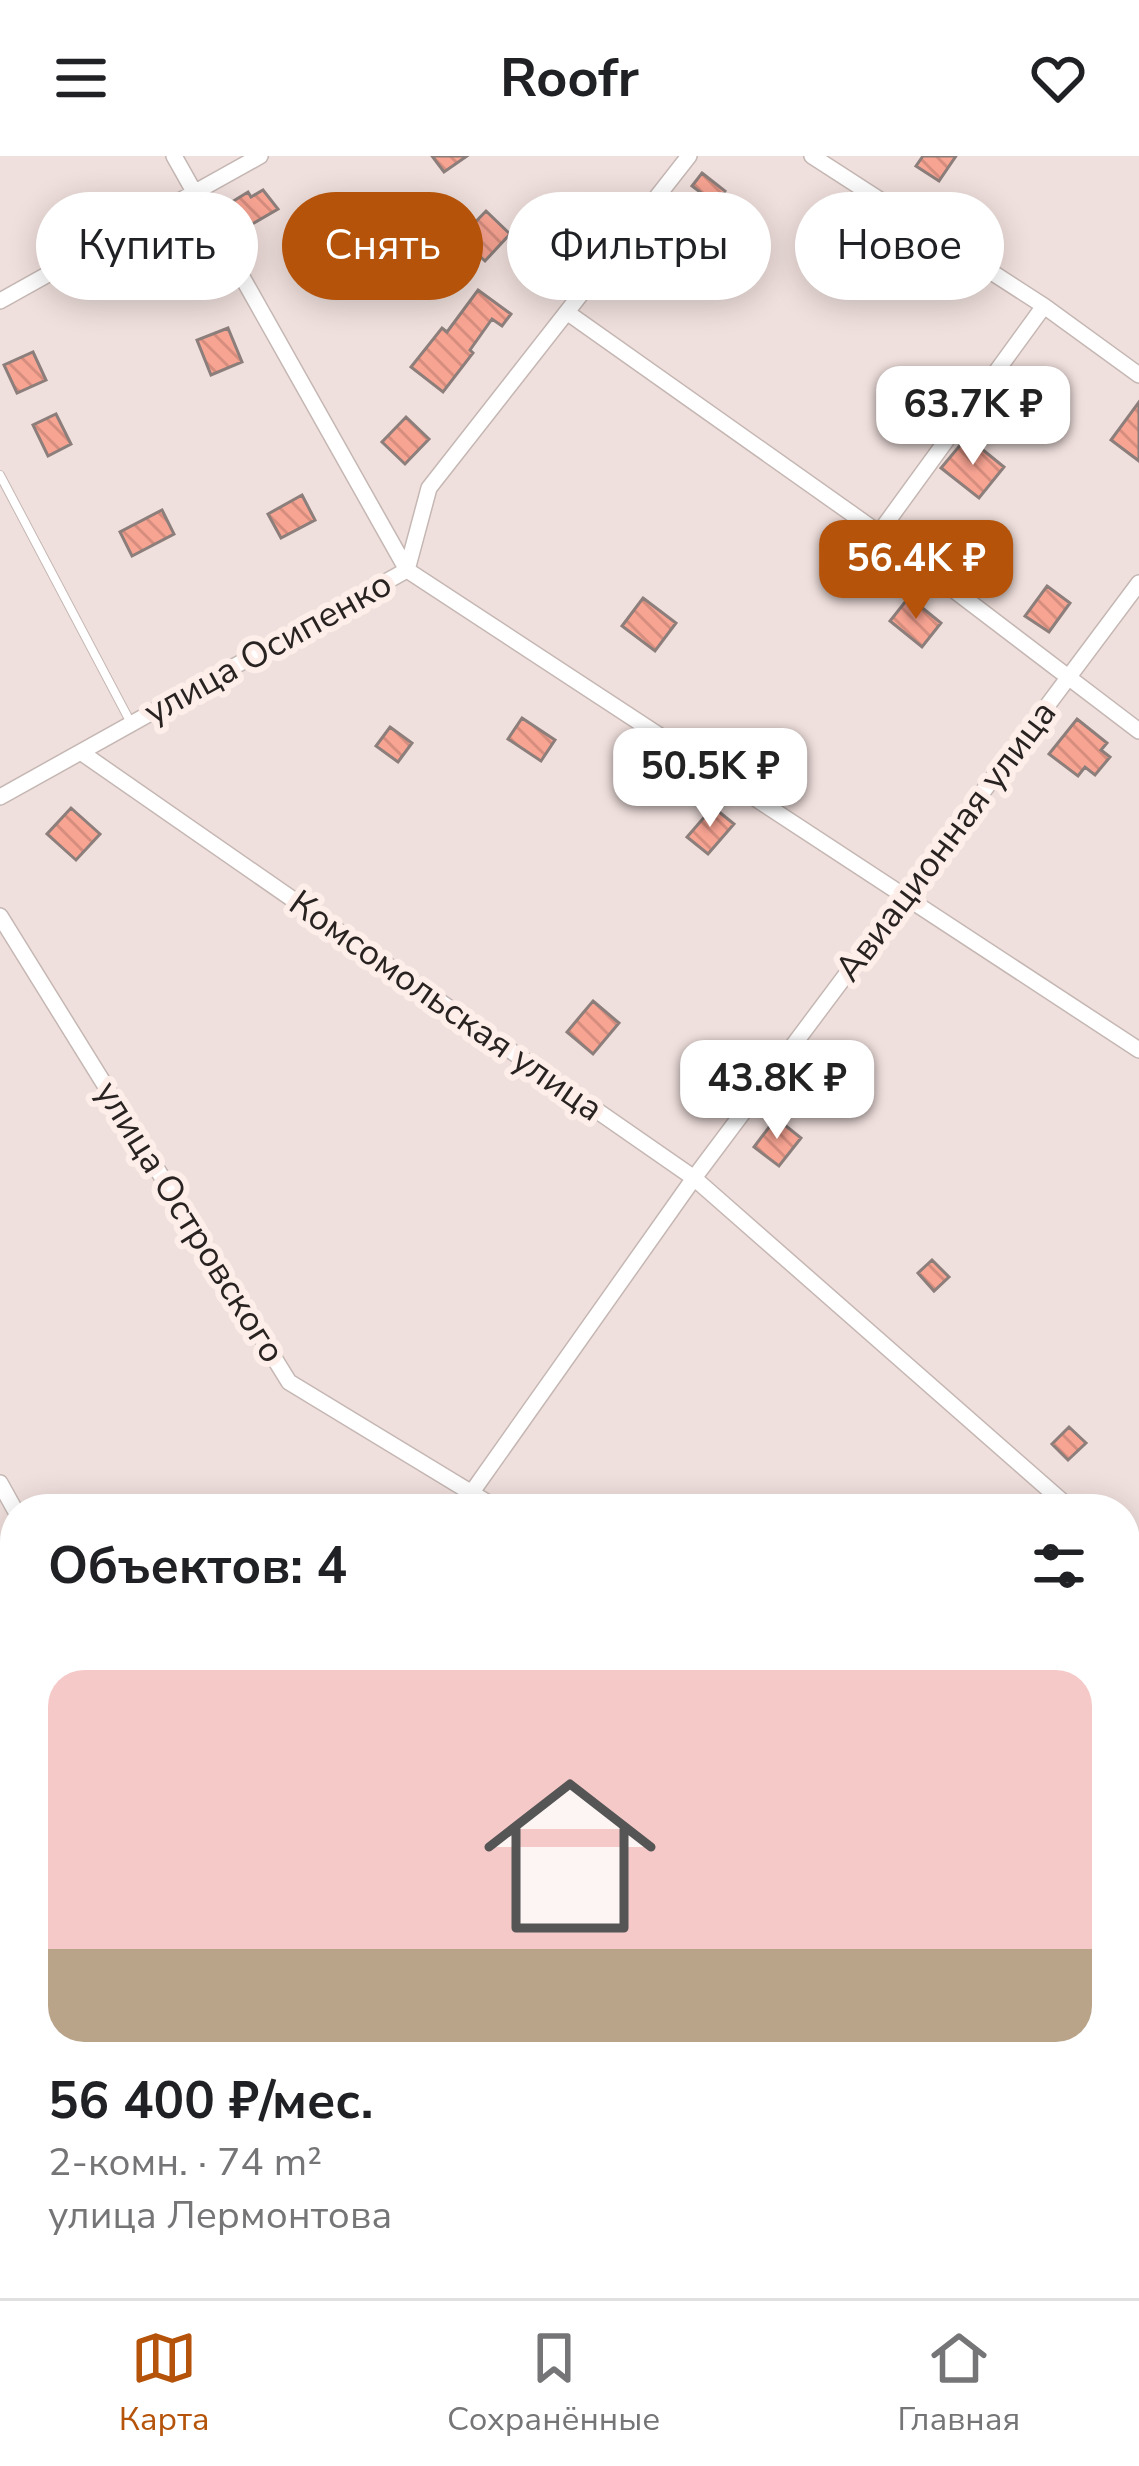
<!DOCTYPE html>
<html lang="ru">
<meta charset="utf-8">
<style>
:root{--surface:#fff;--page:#f2f2f2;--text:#202124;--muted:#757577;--line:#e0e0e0;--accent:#b45309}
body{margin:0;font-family:"Nunito Sans",sans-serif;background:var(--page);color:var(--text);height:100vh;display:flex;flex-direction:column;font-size:45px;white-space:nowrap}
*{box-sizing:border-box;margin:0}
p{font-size:39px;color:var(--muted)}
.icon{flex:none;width:66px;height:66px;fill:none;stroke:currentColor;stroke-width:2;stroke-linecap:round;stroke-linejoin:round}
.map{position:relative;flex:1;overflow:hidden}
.panel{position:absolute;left:0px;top:1338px;width:1140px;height:804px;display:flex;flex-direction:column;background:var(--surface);border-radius:48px 48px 0 0;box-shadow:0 6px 30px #0003}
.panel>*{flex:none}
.hud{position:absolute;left:36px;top:36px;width:1068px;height:108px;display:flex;gap:24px}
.price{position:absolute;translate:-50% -102px;padding:0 27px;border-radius:24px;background:#fff;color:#222;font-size:39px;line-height:78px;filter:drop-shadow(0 3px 6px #0008)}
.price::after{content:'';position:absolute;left:50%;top:72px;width:36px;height:27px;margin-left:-18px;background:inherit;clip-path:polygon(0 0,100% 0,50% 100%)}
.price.current{background:var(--accent);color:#fff}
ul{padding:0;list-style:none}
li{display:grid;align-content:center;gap:24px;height:636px;padding:0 48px}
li+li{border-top:3px solid var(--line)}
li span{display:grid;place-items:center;height:372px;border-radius:36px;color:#555}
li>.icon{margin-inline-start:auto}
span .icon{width:216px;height:216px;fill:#fffc;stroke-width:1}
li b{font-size:51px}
h2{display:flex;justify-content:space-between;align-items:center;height:144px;padding:0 48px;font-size:51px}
.pill{padding:0 42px;border-radius:54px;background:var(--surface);box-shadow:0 6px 30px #0003;font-size:42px;line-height:108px}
.pill.current{background:var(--accent);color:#fff}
header{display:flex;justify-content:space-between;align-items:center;height:156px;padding:0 48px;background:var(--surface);font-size:54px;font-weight:700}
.tabs{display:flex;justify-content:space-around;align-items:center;height:168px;border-top:3px solid var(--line);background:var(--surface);font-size:33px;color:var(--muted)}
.tabs a{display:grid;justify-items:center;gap:6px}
.tabs .current{color:var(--accent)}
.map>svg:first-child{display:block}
.grass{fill:url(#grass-dots)}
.forest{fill:url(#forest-crowns)}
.garden{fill:#f7b9ad}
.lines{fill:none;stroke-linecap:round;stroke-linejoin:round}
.river{stroke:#df7a66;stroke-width:30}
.building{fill:url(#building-back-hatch);stroke:#8b7e7b;stroke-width:3}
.lane-casing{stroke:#c5b7b3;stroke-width:10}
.street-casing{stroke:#c5b7b3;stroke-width:18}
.lane{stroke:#fff;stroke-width:8}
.street{stroke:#fff;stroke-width:15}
.labels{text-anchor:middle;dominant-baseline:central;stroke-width:12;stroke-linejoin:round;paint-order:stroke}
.street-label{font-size:36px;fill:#282321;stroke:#fdeeea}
</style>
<header><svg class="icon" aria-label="menu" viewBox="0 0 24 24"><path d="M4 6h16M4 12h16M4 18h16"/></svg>Roofr<svg class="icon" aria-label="heart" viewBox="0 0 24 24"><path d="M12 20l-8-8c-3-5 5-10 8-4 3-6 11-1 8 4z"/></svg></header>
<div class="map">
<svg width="1139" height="2142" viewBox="0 0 1139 2142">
<defs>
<pattern id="grass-dots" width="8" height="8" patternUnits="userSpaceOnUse" patternTransform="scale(3)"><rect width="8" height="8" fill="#f7b9ad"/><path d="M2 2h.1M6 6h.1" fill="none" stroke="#d49f95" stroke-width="1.8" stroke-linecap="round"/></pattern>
<pattern id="forest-crowns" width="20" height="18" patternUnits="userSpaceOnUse" patternTransform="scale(3)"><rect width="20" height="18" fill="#f7b9ad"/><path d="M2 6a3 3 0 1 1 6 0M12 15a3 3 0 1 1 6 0" fill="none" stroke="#d49f95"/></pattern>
<pattern id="building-back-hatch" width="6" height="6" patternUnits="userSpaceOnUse" patternTransform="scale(3)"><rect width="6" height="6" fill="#f8a493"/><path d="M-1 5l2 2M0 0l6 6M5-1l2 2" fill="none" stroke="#d58d7e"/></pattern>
</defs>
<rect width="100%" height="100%" fill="#f0e0dd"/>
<path class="grass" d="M412 2127H753L787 2142H542L528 2128 505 2142H416Z"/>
<path class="forest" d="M1139 1983V2127L1126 2142H1057L1036 2129 1125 2127V2003Z
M353 2127 399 2130 402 2142H340Z"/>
<path class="garden" d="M63 2127H170L188 2142H0Z"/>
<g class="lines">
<path class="river" d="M0 2075 15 2071
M407 2127 411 2142
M271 2142 274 2127
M331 2142 343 2127"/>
</g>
<path class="building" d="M432 0H467L444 16Z
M923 0H956L939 25 916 10Z
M702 17 725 35 716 48 692 30Z
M263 34 278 53 242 74 227 49 248 36 251 41Z
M486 55 510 78 485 105 460 82Z
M383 76 384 84 391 83 394 100 352 109 347 83Z
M879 89 914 117 895 141 860 112Z
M478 134 511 158 502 170 492 163 470 194 473 197 443 236 411 211 442 172 447 176Z
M228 172 242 206 211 219 197 184Z
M33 196 46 224 17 237 4 209Z
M1139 246V305L1111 284Z
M56 258 71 288 48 300 33 269Z
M406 261 429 283 405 308 382 286Z
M967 281 1004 311 979 342 941 312Z
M302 339 315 364 281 382 268 358Z
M162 354 174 378 132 400 120 376Z
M1047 430 1070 447 1049 476 1025 460Z
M909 441 941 467 922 491 890 465Z
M643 442 676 467 655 495 622 470Z
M522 562 555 584 541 605 508 583Z
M1077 563 1107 587 1101 594 1110 601 1095 619 1085 611 1078 620 1049 598Z
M390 571 412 587 398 606 376 590Z
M713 651 734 668 708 698 687 681Z
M71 652 100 678 76 704 47 678Z
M593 845 619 867 593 898 567 876Z
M776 962 801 982 779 1010 754 991Z
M932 1104 949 1121 934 1135 918 1117Z
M1069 1271 1086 1287 1068 1304 1052 1288Z
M892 2127H947L936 2142H881Z"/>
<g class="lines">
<defs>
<path id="lane" d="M0 319 131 567
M114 2142 120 2131"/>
<path id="street" d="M174 0 407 414 1139 894
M812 0 1044 150 1139 219
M0 145 260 0
M568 157 879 377 1139 575
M879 377 1044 150
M82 597 694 1022 1071 1353
M0 641 407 414 429 332 689 0
M0 760 289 1226 498 1353
M0 1327 15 1354
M460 1353 694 1022 1139 427
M0 1398 15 1390
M1125 1401 1139 1413
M1125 1586 1139 1569
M1125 1714 1139 1722
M0 1791 15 1783
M1125 1973 1139 1954
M1004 2142 1015 2127"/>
</defs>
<use href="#lane" class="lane-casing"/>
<use href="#street" class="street-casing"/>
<use href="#lane" class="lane"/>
<use href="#street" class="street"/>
</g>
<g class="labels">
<g class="street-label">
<text transform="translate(268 492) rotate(-29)">улица Осипенко</text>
<text transform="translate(946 685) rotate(-53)">Авиационная улица</text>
<text transform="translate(446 850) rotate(35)">Комсомольская улица</text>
<text transform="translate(190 1066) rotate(58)">улица Островского</text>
</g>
</g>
</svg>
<b class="price" style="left:973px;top:312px">63.7K ₽</b>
<b class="price current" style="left:916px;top:466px">56.4K ₽</b>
<b class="price" style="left:710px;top:674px">50.5K ₽</b>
<b class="price" style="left:777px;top:986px">43.8K ₽</b>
<div class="hud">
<a class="pill">Купить</a>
<a class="pill current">Снять</a>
<a class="pill">Фильтры</a>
<a class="pill">Новое</a>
</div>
<section class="panel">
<h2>Объектов: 4<svg class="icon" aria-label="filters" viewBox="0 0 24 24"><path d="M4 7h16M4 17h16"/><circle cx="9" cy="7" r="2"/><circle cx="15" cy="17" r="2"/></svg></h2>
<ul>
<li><span style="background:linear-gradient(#f6c9c9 75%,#b9a48a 0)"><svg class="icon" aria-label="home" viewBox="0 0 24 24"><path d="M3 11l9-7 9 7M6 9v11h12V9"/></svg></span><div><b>56 400 ₽/мес.</b><p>2-комн. · 74 m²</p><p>улица Лермонтова</p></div></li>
</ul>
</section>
</div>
<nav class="tabs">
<a class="current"><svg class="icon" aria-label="map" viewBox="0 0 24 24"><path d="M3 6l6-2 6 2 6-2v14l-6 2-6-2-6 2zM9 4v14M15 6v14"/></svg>Карта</a>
<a><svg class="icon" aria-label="saved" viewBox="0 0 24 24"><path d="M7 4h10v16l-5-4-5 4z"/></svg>Сохранённые</a>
<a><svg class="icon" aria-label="home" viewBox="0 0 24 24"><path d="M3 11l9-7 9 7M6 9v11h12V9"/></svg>Главная</a>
</nav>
